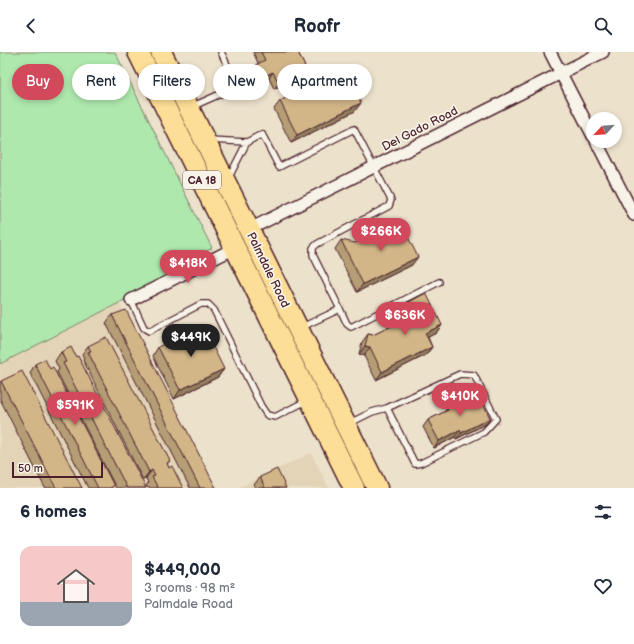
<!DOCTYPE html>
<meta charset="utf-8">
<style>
:root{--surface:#fff;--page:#f2f2f3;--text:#1f2937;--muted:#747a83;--line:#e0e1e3;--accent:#d1495b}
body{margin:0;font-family:"Balsamiq Sans",sans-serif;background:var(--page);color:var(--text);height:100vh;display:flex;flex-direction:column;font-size:15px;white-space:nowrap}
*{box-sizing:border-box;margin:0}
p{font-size:13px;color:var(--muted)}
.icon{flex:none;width:22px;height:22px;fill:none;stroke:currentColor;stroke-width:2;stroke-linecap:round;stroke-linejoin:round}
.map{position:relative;height:436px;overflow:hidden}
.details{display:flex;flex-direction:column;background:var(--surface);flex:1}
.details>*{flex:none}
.top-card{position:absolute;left:12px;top:12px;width:400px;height:36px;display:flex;gap:8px}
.needle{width:26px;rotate:244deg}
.fabs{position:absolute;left:586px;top:60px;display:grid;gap:8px}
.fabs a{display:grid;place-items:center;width:36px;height:36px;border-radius:50%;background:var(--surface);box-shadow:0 2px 6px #0003;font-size:20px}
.scale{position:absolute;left:12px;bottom:10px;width:91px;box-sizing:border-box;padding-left:4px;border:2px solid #4a1f2b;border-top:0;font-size:11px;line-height:14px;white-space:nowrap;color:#4a1f2b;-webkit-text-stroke:3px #f7f3e8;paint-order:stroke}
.price{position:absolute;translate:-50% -34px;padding:0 9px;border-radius:14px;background:var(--accent);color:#fff;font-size:13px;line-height:26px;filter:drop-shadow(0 1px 2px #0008)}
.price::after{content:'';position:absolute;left:50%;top:24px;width:12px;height:9px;margin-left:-6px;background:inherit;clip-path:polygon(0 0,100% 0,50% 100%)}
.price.current{background:#222;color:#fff}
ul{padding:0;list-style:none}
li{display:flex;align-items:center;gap:12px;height:100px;padding:0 20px}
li+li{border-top:1px solid var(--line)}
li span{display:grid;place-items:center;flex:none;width:112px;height:80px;border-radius:12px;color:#555}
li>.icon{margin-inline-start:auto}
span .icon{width:48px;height:48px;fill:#fffc;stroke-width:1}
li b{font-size:17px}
h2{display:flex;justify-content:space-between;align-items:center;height:48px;padding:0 20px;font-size:17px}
.tag{padding:0 14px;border-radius:18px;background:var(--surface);box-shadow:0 2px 6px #0003;font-size:14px;line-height:36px}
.tag.current{background:var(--accent);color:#fff}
header{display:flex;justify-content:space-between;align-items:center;height:52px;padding:0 20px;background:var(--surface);font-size:18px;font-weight:600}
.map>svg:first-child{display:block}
.built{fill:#e4d4b7}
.green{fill:#aee8ad;stroke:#7c846c}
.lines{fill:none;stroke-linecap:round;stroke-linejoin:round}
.lane-casing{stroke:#4a1f2b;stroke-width:8}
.street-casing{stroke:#4a1f2b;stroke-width:14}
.highway-casing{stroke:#4a1f2b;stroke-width:23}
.lane{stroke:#f7f3e8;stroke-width:5.5}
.street{stroke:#f7f3e8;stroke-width:11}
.highway{stroke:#fdde96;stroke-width:20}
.wall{fill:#b59d75;stroke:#4a1f2b}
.shaded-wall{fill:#937f5f;stroke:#4a1f2b}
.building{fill:#d2b688;stroke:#4a1f2b}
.labels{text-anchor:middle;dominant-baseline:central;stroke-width:3.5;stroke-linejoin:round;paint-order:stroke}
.shield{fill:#f7f3e8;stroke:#7e5f64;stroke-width:1}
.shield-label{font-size:11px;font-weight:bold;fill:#4a1f2b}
.street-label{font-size:12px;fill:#4a1f2b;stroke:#f7f3e8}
</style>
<header><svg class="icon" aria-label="back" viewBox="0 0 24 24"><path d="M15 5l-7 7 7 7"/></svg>Roofr<svg class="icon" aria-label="search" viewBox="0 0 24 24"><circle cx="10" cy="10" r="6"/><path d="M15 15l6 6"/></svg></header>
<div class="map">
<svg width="634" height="436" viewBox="0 0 634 436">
<rect width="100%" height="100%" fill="#ece1cb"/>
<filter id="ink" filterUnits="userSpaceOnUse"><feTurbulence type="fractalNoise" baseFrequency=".025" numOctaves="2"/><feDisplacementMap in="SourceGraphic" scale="8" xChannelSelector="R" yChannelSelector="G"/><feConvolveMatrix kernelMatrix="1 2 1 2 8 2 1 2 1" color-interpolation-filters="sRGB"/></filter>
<g filter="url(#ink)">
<path class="built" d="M119 251 213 436H0V312Z
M311 401 329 436H238Z"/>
<path class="green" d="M0 0H115L212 196 119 251 0 312Z"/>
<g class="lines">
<defs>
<path id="lane" d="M191 55 227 39 231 33 229 17 221 0
M209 88 247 90 262 82 279 115 354 77 391 148 389 154 317 192 313 196V203L340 257
M229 125 247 90
M131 248 144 276 149 279 201 252H208L214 258 261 354 267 363 275 365 306 349
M302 275 340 257 347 272 351 275 439 230
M350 371 372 360 387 356 415 412 421 411 484 380 496 367 474 323 460 322 387 356"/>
<path id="street" d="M550 0 593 84
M596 89 634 163
M248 178 603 0
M131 248 235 196"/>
<path id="highway" d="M138 0 354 436
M161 0 377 436"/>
</defs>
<use href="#lane" class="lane-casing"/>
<use href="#street" class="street-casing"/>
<use href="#highway" class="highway-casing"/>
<use href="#lane" class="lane"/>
<use href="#street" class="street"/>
<use href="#highway" class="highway"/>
</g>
<path class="wall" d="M253 0H298L306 17 302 24 274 37 269 26 257 32 251 19 256 13 258 11Z
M280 49 355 59 291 91 274 57Z
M341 188 412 213 357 240 335 197Z
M409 250 442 273 436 281 428 285 432 295 426 303 376 328 364 304 359 302 362 290 368 282 373 283 408 266 403 258Z
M112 263 216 436H190L106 271Z
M88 294 170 409 167 412 169 416 183 436H148L146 434 148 431 146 426 143 428 83 308 84 306 82 302Z
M158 295 224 317 218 325 174 347 153 304Z
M61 300 146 436H116L57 320 59 317 55 309Z
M35 312 112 436H88L30 321Z
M1 329 82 436H45L0 347V331Z
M447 356 486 372 456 387 455 385 434 396 423 375 428 368 444 360Z
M260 425 286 436H256L254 433Z"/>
<path class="shaded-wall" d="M306 17 302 24 274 37 279 31Z
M273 20 269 26 257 32 262 25Z
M361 51 355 59 291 91 297 83Z
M418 205 412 213 357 240 363 232Z
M442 273 436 281 419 290 425 281Z
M365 294 370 295 364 304 359 302Z
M432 295 426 303 376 328 382 320Z
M224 317 218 325 174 347 180 338Z
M490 366 486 372 456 387 461 381Z
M460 378 455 385 434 396 439 389Z
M152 418 146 426 143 428 149 420Z"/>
<path class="building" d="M261 0H298L306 17 279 31 273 20 262 25 256 13 265 8Z
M344 16 361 51 297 83 280 49Z
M400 169 418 205 363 232 341 188 355 191Z
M426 241 442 273 425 281 432 295 382 320 370 295 365 294 368 282 373 283 416 262 409 250Z
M126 258 216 436H200L112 263Z
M202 273 224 317 180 338 158 295Z
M106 285 170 409 167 411 169 416 172 414 183 436H158L152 425 155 424 152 418 149 420 88 300 91 299 88 294Z
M71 295 76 305 78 304 146 436H127L63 311 66 310 61 300Z
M45 307 50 317 53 315 114 434 110 436H98L35 312Z
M22 319 82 436H56L1 329Z
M477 340 490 366 461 381 460 378 439 389 428 368 448 358 447 356Z
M277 417 286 436H265L260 425Z"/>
</g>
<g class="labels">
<rect class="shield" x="183" y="119" width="38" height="18" rx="3"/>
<g class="shield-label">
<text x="202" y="128">CA 18</text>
</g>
<g class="street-label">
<text transform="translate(420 77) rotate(-27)">Del Gado Road</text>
<text transform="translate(268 218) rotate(64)">Palmdale Road</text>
</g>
</g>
</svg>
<div class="fabs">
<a><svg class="needle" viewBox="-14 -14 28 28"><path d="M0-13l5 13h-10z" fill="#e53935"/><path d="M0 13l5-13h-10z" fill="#747a83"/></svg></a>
</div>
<div class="scale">50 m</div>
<b class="price" style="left:381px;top:200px">$266K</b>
<b class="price" style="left:188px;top:232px">$418K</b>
<b class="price" style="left:405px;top:284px">$636K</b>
<b class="price current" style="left:191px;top:306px">$449K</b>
<b class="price" style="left:460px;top:365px">$410K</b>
<b class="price" style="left:75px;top:374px">$591K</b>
<div class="top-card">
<a class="tag current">Buy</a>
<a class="tag">Rent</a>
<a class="tag">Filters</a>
<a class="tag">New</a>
<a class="tag">Apartment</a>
</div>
</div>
<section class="details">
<h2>6 homes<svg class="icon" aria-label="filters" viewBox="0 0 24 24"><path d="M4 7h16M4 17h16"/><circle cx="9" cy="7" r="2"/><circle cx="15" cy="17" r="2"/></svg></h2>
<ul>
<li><span style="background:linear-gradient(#f6c9c9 70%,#9aa5b1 0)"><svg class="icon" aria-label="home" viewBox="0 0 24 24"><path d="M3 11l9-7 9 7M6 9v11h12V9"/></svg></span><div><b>$449,000</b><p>3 rooms · 98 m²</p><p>Palmdale Road</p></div><svg class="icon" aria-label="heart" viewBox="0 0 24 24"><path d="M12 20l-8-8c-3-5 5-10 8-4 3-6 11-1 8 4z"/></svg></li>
</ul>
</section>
